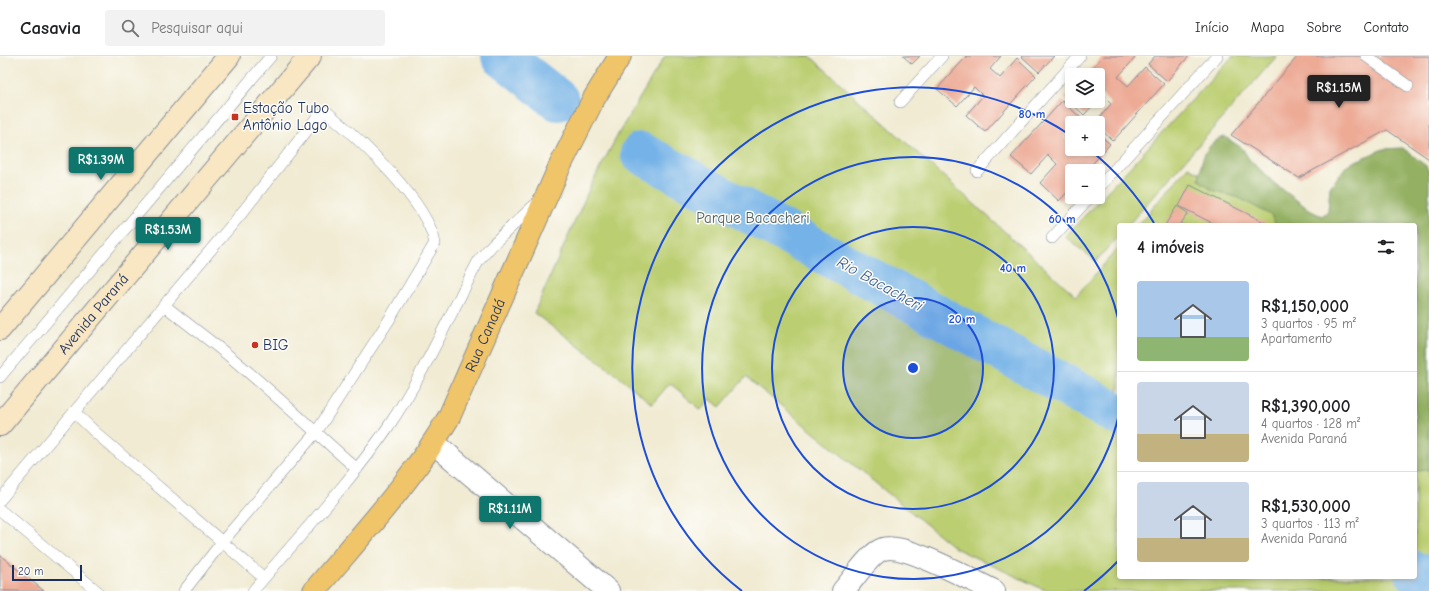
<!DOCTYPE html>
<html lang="pt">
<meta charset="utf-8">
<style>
:root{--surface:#fff;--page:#f2f2f2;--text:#202124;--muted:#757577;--line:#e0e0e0;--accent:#0f766e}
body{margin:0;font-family:"Comic Neue",sans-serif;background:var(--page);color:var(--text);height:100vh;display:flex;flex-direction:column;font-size:15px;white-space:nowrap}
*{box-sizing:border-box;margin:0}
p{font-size:13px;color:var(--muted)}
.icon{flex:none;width:22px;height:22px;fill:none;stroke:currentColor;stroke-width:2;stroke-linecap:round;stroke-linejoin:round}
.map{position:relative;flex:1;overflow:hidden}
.sheet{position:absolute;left:1117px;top:167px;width:300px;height:356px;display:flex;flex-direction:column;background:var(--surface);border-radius:4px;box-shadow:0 2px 6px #0003}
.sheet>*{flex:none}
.buttons{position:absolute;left:1065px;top:12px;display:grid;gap:8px}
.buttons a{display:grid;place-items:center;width:40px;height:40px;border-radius:4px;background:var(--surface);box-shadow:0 2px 6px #0003;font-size:20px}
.scale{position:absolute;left:12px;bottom:10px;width:70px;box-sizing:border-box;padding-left:4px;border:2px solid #1b2f5e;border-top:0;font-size:11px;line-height:14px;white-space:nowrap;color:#1b2f5e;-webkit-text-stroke:3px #fdfcf7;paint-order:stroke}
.price{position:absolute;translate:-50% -34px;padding:0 9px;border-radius:4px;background:var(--accent);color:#fff;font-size:13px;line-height:26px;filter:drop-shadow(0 1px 2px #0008)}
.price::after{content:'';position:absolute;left:50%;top:24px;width:12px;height:9px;margin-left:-6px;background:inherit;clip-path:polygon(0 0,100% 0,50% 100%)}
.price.selected{background:#222;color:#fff}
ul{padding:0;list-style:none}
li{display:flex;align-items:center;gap:12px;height:100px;padding:0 20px}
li+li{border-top:1px solid var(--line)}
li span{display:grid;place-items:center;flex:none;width:112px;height:80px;border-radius:4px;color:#555}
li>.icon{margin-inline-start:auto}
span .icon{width:48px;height:48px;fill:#fffc;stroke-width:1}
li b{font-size:17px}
h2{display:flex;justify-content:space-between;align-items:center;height:48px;padding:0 20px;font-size:17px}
header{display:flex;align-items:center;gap:24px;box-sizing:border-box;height:56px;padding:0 20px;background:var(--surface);border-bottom:1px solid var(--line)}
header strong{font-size:19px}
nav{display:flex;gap:22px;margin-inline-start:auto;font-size:14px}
.search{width:280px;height:36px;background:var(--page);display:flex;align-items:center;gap:10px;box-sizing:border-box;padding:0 14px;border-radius:4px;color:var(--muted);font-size:15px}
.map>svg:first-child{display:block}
.green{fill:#bbce71;stroke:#6b7e68}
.forest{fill:#94b163;stroke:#587060}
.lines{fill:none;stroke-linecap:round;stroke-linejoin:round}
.river{stroke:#74b2e7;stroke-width:42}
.building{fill:#edab96}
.lane-casing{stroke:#868d98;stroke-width:12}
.street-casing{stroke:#868d98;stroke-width:24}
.secondary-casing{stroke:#868d98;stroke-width:24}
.primary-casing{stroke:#868d98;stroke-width:24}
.lane{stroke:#fff;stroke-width:11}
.street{stroke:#fff;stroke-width:22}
.secondary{stroke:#f9e7c3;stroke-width:22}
.primary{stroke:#f0c469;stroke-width:22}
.ring{fill:none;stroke:#1d4ed8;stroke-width:2}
.poi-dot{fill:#c8321e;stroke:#fdfcf7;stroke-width:1.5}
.labels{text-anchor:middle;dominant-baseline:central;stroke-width:3;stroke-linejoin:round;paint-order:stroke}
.poi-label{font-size:15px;fill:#1b2f5e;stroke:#fdfcf7;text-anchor:start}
.park-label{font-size:15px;fill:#4b5f64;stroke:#fdfcf7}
.street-label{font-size:15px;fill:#1b2f5e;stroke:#fdfcf7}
.water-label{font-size:16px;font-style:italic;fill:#3a5d8e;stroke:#fdfcf7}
.centre{fill:#1d4ed8;stroke:#fdfcf7;stroke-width:2}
.ring-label{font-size:12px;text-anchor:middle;font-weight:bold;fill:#1d4ed8;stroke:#fdfcf7;stroke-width:3;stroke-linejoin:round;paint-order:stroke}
</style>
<header>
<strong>Casavia</strong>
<div class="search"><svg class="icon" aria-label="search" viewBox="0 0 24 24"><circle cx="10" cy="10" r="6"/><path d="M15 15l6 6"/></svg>Pesquisar aqui</div>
<nav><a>Início</a><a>Mapa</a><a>Sobre</a><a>Contato</a></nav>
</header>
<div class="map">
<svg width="1429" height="535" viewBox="0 0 1429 535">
<rect width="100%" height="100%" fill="#fdfcf7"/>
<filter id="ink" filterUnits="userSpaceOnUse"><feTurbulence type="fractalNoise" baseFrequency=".025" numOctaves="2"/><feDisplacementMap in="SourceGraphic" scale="8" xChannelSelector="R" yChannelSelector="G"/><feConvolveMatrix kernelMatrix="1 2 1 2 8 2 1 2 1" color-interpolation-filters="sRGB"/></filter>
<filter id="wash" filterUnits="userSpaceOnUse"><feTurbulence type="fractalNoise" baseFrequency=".012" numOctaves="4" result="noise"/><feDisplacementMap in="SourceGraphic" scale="16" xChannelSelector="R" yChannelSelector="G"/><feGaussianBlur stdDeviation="0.9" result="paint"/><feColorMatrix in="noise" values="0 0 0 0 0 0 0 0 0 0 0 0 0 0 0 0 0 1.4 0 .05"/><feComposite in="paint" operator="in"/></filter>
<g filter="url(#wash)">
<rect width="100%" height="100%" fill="#f1ebd3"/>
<path class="green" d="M665 0H810L1076 240 1119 191V521H1415V223L1429 230V535H1047L955 492 746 321 720 351 710 343 701 354 670 327 652 348 617 319 534 257 591 129 621 73Z
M1233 0H1277L1128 169H1119V179L1096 205 1065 181Z
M1188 111 1305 169H1138Z"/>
<path class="forest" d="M1225 81 1242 92 1249 103 1274 127 1311 155 1322 160 1328 155 1330 131 1347 109 1383 93 1403 92 1426 110 1429 116V414L1415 415V169H1276L1271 159 1239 142 1212 134 1199 124C1201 105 1204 87 1225 81Z"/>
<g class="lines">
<path class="river" d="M502 0 558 44
M641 97 1119 359
M1415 516 1429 522"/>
</g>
<g id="blocks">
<path class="building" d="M903 0H920L912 8Z
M967 0H1001L990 13 1000 22 1017 2 1036 20 985 76 966 59 983 40 974 31 957 50 937 33Z
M1021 0H1054L1039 16Z
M1103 0H1133L1135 2 1118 21 1128 30 1145 11 1164 28 1113 85 1098 71V67H1095L1111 48 1102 39 1098 43V19H1085Z
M1155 0H1189L1167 25 1148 8Z
M1298 0H1429V103L1387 74 1299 122 1231 79Z
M1072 34V45H1097L1084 59 1065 41Z
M1062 45 1081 62 1077 67H1072V72L1064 81 1072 88V93H1098V77L1110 88 1086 115H1072V131L1059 145 1040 127 1057 108 1048 99 1031 118 1011 101Z
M1190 129 1270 169H1216L1179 150Z
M1177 150 1188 157 1180 169H1165Z
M0 499 44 535H0Z"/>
</g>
</g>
<g filter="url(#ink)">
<use href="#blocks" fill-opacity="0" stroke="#868d98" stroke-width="1"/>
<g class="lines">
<defs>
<path id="lane" d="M1366 0 1408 30
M900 46 942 0
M977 115 1080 0
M1098 132 1217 0
M1052 182 1090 141
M164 249C187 268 211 285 234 304 276 339 316 377 357 413
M0 321 271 0
M74 356 96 377 264 522
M0 444 241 158 319 59 327 56C360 84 427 145 435 187L389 264 317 375 222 486 184 535
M0 454 97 535
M253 535C298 481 348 429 388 371 424 318 449 260 479 204L494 187 539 145"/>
<path id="street" d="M434 387 608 535
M843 535C853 524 870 497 883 493 904 486 973 525 994 535"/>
<g id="secondary">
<path d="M0 273 229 0"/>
<path id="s1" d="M0 369 310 0"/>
</g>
<g id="primary">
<path id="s2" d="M314 535C361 479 412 425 449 361L559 112 593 44 620 0"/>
</g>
</defs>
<use href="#lane" class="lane-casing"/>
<use href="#street" class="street-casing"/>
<use href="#secondary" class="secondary-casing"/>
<use href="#primary" class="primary-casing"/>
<use href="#lane" class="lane"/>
<use href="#street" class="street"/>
<use href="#secondary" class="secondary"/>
<use href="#primary" class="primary"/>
</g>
</g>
<circle cx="913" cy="312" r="70" fill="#1d4ed8" fill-opacity=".12"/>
<g class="ring">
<circle cx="913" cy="312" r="70"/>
<circle cx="913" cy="312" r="141"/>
<path d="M1119 358A211 211 0 1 1 1119 266"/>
<path d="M1119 504A281 281 0 0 1 1084 535M742 535A281 281 0 0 1 1070 79M1090 94A281 281 0 0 1 1154 167"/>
</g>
<g class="poi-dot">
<rect x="231" y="57" width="8" height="8" rx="2"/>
<circle cx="255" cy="289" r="4"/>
</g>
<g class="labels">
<g class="poi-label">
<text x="243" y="52">Estação Tubo<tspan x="243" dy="17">Antônio Lago</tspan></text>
<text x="263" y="289">BIG</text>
</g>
<g class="park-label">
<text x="753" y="162">Parque Bacacheri</text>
</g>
<g class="street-label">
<text stroke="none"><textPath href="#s1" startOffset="145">Avenida Paraná</textPath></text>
<text stroke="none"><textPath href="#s2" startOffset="310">Rua Canadá</textPath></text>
</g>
<g class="water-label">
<text transform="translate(880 228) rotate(29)">Rio Bacacheri</text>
</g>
</g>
<circle cx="913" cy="312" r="6" class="centre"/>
<g class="ring-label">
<text x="1032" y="62">80 m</text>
<text x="1062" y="167">60 m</text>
<text x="1013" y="216">40 m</text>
<text x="962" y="267">20 m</text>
</g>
</svg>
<div class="buttons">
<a><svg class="icon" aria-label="layers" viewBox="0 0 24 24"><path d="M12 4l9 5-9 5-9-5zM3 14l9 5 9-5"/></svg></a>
<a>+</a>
<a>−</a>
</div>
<div class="scale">20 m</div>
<b class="price selected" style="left:1339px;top:53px">R$1.15M</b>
<b class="price" style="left:101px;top:125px">R$1.39M</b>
<b class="price" style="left:168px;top:195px">R$1.53M</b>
<b class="price" style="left:510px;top:474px">R$1.11M</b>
<section class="sheet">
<h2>4 imóveis<svg class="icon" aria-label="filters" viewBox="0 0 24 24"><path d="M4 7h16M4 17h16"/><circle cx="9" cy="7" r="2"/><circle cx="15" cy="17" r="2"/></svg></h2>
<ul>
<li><span style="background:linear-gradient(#a9c7e8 70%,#8fb573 0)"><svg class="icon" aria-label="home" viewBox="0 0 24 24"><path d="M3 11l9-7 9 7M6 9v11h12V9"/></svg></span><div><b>R$1,150,000</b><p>3 quartos · 95 m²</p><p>Apartamento</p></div></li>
<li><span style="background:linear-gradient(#c9d6e8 65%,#c2b280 0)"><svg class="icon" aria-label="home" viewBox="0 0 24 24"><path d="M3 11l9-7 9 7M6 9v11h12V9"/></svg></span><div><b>R$1,390,000</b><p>4 quartos · 128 m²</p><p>Avenida Paraná</p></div></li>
<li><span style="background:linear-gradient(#c9d6e8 70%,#c2b280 0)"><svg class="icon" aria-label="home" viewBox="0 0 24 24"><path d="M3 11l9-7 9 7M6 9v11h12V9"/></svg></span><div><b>R$1,530,000</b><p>3 quartos · 113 m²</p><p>Avenida Paraná</p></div></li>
</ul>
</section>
</div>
